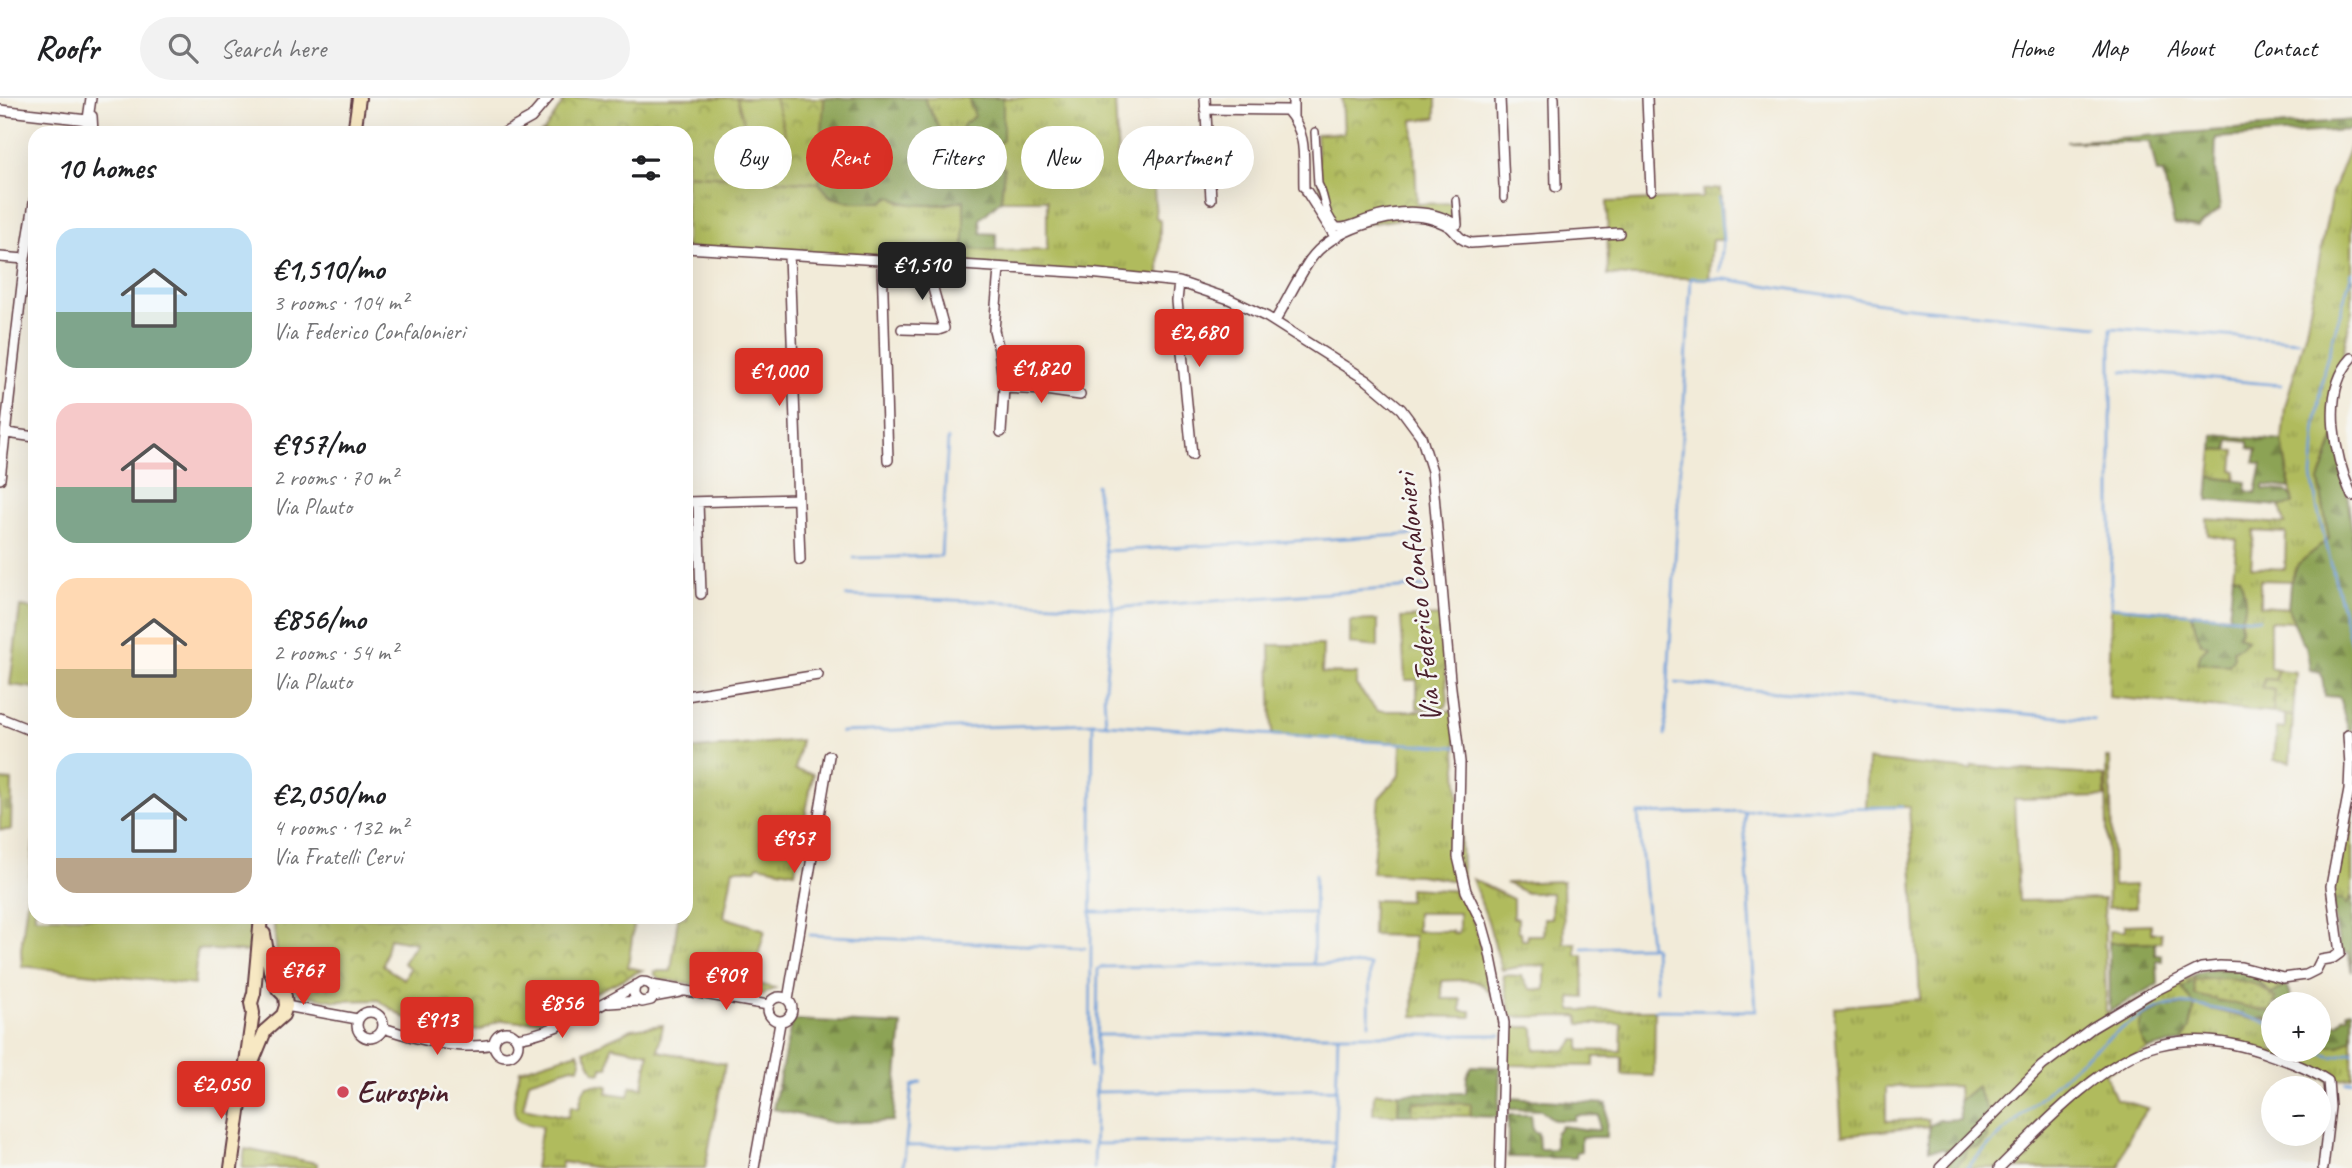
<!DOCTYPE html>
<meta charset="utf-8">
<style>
:root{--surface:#fff;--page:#f2f2f2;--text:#202124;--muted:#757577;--line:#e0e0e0;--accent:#d93025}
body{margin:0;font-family:Caveat,sans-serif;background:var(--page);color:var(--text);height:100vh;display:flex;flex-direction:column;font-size:26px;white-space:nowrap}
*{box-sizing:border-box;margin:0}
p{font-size:23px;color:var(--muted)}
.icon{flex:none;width:38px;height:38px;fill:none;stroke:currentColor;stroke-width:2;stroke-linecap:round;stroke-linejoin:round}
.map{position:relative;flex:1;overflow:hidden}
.panel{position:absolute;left:28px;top:28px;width:665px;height:798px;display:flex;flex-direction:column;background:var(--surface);border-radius:21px;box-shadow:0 7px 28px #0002}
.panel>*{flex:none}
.banner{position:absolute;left:714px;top:28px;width:665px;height:63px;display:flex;gap:14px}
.buttons{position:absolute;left:2261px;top:894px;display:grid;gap:14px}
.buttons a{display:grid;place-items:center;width:70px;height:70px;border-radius:50%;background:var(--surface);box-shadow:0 7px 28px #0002;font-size:35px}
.price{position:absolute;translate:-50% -60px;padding:0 16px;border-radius:7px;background:var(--accent);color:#fff;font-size:23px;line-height:46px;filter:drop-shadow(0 2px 4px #0008)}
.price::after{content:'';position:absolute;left:50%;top:42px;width:21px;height:16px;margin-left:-10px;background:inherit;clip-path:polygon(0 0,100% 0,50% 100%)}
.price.active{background:#222;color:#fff}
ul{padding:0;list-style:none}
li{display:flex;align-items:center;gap:21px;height:175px;padding:0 28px}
li span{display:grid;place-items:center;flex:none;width:196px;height:140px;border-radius:21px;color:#555}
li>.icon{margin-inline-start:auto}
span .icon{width:84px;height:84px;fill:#fffc;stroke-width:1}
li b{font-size:30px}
h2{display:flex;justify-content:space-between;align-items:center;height:84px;padding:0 28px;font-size:30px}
.tag{padding:0 24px;border-radius:32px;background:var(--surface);box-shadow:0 7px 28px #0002;font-size:24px;line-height:63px}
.tag.active{background:var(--accent);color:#fff}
header{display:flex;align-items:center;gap:42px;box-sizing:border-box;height:98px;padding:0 35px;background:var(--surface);border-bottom:2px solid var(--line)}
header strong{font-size:33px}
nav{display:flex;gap:38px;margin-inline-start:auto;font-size:24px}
.search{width:490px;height:63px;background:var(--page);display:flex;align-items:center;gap:18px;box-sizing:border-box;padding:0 24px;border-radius:38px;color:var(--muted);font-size:26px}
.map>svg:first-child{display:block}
.grass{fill:url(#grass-tufts);stroke:#7d6d44;stroke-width:2;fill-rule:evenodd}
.forest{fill:url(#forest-firs);stroke:#6b6140;stroke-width:2}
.cemetery{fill:url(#cemetery-stones);stroke:#7d6d44;stroke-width:2}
.park{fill:url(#park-crowns);stroke:#7d6d44;stroke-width:2;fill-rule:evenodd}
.garden{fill:url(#garden-dots);stroke:#7d6d44;stroke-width:2}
.pitch{fill:#b0bb5d;stroke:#7d6d44;stroke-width:2}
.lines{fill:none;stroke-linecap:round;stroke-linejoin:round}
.stream{stroke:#719fd9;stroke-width:2.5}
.pedestrian-casing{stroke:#633e45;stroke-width:10}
.minor-casing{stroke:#633e45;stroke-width:12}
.secondary-casing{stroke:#633e45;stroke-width:16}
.pedestrian{stroke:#fff;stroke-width:7}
.minor{stroke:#fff;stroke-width:9}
.secondary{stroke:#f7e8c3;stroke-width:12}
.poi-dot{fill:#d1495b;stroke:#f6f6f2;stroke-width:2.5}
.labels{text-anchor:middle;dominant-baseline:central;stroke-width:5;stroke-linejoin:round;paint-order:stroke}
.street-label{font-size:30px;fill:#4a1f2b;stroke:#f6f6f2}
.poi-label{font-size:30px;font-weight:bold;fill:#4a1f2b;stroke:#f6f6f2;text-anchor:start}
</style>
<header>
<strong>Roofr</strong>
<div class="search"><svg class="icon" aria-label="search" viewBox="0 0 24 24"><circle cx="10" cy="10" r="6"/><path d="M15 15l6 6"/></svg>Search here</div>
<nav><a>Home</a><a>Map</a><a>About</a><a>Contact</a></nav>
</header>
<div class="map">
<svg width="2352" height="1070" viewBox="0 0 2352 1070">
<defs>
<pattern id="grass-tufts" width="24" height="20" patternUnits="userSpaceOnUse" patternTransform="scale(1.75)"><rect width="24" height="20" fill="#b0bb5d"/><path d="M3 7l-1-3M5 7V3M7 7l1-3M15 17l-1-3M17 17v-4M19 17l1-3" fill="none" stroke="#91974d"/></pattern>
<pattern id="forest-firs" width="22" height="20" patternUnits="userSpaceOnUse" patternTransform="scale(1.75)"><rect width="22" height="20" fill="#8ca354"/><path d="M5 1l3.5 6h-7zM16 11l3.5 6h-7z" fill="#748446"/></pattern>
<pattern id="cemetery-stones" width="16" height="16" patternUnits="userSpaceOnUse" patternTransform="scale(1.75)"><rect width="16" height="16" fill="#b0bb5d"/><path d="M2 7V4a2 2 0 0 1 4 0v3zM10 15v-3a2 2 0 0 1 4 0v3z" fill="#91974d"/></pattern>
<pattern id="park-crowns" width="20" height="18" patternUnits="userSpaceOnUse" patternTransform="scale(1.75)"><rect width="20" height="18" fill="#b0bb5d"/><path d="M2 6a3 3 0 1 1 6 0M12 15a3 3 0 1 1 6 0" fill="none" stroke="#91974d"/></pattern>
<pattern id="garden-dots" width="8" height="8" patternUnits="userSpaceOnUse" patternTransform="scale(1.75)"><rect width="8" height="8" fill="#b0bb5d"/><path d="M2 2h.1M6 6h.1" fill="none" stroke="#91974d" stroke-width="1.8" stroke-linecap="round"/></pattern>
</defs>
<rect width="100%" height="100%" fill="#f6f6f2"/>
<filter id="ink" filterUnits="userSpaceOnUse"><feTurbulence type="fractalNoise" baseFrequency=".0143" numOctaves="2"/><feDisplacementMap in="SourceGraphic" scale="14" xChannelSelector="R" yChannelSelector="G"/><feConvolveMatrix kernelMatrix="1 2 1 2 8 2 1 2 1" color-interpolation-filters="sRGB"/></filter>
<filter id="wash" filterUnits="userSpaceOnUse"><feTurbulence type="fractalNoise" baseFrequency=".00686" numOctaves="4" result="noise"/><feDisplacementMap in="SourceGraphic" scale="28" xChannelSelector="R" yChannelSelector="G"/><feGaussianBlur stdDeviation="1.57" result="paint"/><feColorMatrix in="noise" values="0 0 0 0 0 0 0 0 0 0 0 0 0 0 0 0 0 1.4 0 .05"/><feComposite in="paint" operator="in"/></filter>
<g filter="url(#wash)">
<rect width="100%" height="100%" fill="#f2ebd9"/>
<path class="grass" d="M924 0H968L976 18 960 43 947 45Z
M1003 0H1149L1115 3 1118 63 1152 62 1156 119 1160 123 1159 180 686 150V76L819 85 831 99 890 97 900 105 944 107 964 102 965 151 996 153 1047 152V102H1001L1004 71 987 55 1003 42Z
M2352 43V212L2335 295V339L2319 383 2329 441 2298 466 2291 483 2260 482V508L2288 510 2294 524 2270 523V570L2277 572 2276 582 2264 581 2263 590 2276 592 2273 615 2109 599 2111 509 2191 515 2200 544C2218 548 2234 557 2247 541L2238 538 2241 532 2240 479 2233 477 2237 442 2208 437 2207 421 2285 426 2280 408 2293 405 2282 343 2285 309 2306 232 2332 94ZM2254 433 2286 435 2285 471 2251 469Z
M1720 91 1723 142H1712L1709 181 1608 177 1607 104 1702 100 1703 92Z
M2213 352 2235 353 2233 372 2236 373 2235 382 2210 379Z
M1441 518 1448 603 1446 608 1443 610H1417V582H1405L1401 520Z
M1378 522V549L1350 546V523Z
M1270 547H1323L1322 575 1357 576 1356 587 1377 613H1454L1463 784 1419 777 1372 775 1379 700 1400 677 1401 645 1272 637Z
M2285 617 2293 618 2290 664 2274 662 2277 630 2285 631Z
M801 642 795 672 813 676 795 774 758 767 756 771H733L724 819 765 832 751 884 775 890 762 897 750 896 661 881 655 877 654 873H671L678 819H686V652Z
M2106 660H2110L2113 788 2135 787 2136 809 2108 810Z
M1868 662 1971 672 1972 668 2104 678 2105 699 2014 701 2019 803 2104 801 2106 914 2110 913V918L2158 892 2220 868 2283 880 2286 887 2272 897 2249 874 2194 882 2182 890 2273 925V952H2319V948H2339L2352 940V979L2328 983 2255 951 2182 944 2194 908C2174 904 2160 910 2142 919L2148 951 2105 976 2116 1001 2148 1010C2135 1026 2122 1049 2120 1070H1954L1965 1059 1976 989 1959 1003 1958 988 1886 989V1023L1928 1021 1929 1028 1842 1037 1834 909 1920 901 1909 709H1866Z
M2352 669V797L2347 808 2332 802Z
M1472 781 1513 801V820H1518V833L1521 834 1522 842H1527L1528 837H1543L1544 820H1551L1552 795H1527L1506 785 1563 783 1564 845H1576V857H1583L1584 900 1571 899V912H1655L1654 978 1622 977V959H1594V968L1508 967 1507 929H1532L1534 932 1535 952H1566L1575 942H1580V952L1621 953 1622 926H1580L1578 918 1511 919 1503 877 1521 878 1530 891 1545 892V868L1530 867 1502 872 1488 823Z
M1409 790 1462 793 1488 864 1495 897 1492 898C1480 877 1463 882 1442 883V901H1461V913H1471V919L1413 918 1414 838 1372 837 1373 802 1409 803ZM1417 815H1459V835H1453L1452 833H1417Z
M2151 826V835H2161V844L2109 845V833H2125V827Z
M663 927 658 953 725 966 705 1070H600L562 1064 561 1070H535L542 1028C535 1027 525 1027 519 1022 508 1013 518 985 520 972L578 954 581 963 579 970 572 969 529 983 523 1010 568 1019 571 1008 579 1010C584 987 583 984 608 988L607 995 629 998 631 988 643 989 649 955 612 948 608 970 602 969 601 975 594 974 584 953 632 931Z
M1377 995H1399L1398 1017 1373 1016 1374 996Z"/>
<path class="forest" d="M824 0H924L947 45 960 43 963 27 975 18 968 0H1003V42L987 55 1004 70 1001 102 980 121 981 135 996 136V153L964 151V102C942 107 910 112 890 98L883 104H850L831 99 819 85Z
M2352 22V28L2349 32 2216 40 2215 73 2220 111 2198 129 2174 126 2163 75H2157L2150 44H2066Z
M2214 337 2282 343 2290 390 2263 387V391L2285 393 2291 397 2293 406 2280 408 2208 402 2210 379 2247 384 2246 393 2256 395 2262 366 2254 364 2257 352 2249 350V344L2230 342 2228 353 2213 352Z
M2335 339 2346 384 2352 435V645L2339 599 2325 598 2321 574 2310 572 2306 548 2301 542 2288 510 2290 486 2298 466 2329 441 2319 383Z
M2233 477 2240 479C2243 492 2250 508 2240 519L2241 532 2238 538 2247 541 2241 548 2233 552 2234 559 2229 567 2198 565 2201 555 2208 548 2200 544 2191 515 2229 518Z
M2352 797V874L2348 855H2340L2332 802 2343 801 2347 807Z
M2155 844V857H2162V863H2157L2158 886 2110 913 2109 845Z
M2224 871 2249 874 2271 897 2286 887 2294 906H2273V925L2266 920 2255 922 2195 907 2190 930 2182 944 2148 951C2139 939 2137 933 2142 919L2167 908 2194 907 2182 890 2194 882V877L2203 873Z
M2352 912V940L2339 948H2319V917L2328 916 2333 926 2339 925 2343 919 2348 918 2347 913Z
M792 922 902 927 893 1023 834 1025 773 1011Z
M1472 968 1500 969 1498 1019 1470 1018V1006L1413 1004 1412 1017H1398L1399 995H1466L1467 978Z
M1976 989 1988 1014 1985 1025 1987 1040 1979 1049 1968 1050 1965 1059 1954 1070H1939L1945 1060 1946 1051 1929 1052V1028L1939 1022 1960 1021 1959 1003Z
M1509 1000 1607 1006 1606 1039H1581V1053L1576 1054V1060L1508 1059V1017H1531L1533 1033 1538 1035 1539 1051H1555V1035L1561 1028C1575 1029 1586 1033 1599 1032V1017L1575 1018V1022H1554L1541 1012 1509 1011Z"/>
<path class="cemetery" d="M0 682 12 683 11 732H0Z"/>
<path class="park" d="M566 0H824L819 85 686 76V35H540L544 33Z
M1342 0H1436V20L1413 22 1417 106 1455 105 1457 126 1437 116 1344 129 1333 123 1319 85 1316 36 1344 35Z
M273 819H635L628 869 642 872 538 922 520 924 501 922 481 932 467 933 442 930 410 923 378 902 336 903 300 896 279 877ZM389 840 416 845 403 865 410 870 404 881 383 868Z
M245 1051 317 1065V1070H242Z"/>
<path class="garden" d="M2277 572 2296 574 2293 618 2273 615 2275 592 2262 590 2264 581 2276 582Z
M2224 880 2254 886 2276 900 2271 914 2195 897 2194 882Z
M1413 1004 1471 1006 1470 1018 1412 1017Z"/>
<path class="pitch" d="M737 0H775L790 53 755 63Z
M20 509 35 511V590L10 587Z
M34 742 35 819H252L248 854 197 851 194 887 22 868 21 852Z"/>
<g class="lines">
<path class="stream" d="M1719 100 1723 142 1720 173
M2352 174 2324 271 2315 335 2312 378 2317 409 2352 550
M2123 273 2281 287
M1096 387 1113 510 1429 488
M1106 453 1424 436
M854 460 941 458 948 341
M846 498 1083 507 1113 510 1104 598 1106 626
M2259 521 2111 509V230L2298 243
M1676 585 2094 622
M841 634 1093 625 1457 649
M1665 637 1691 180 1725 181 1900 208 2098 228
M1090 814 1314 815
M810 837 1085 850
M1650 848 1654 849 1656 894
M1582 850 1650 848 1638 716 1745 713 1756 711 1902 709
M1314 866 1370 867 1369 926
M1655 912 1756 913 1744 724 1745 713
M1098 937H1501
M2309 952 2332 959 2352 954
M1090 969 1093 625
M2346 984 2352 983
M1096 994 1336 991
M1095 1046 1334 1044
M905 1048 1085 1046
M903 1070 912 988 921 984
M1094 1070 1098 871 1101 869 1313 866 1315 777
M1334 1070 1338 937
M1967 1070C1983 1051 2003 1035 2021 1018 2058 984 2121 918 2170 907 2190 903 2256 918 2273 929"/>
</g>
</g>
<g filter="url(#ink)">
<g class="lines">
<defs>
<path id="pedestrian" d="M1315 34 1318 86C1327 102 1322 114 1337 129 1348 130 1359 123 1370 120 1397 111 1434 109 1458 127L1456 102
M1504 87V100"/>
<path id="minor" d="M1205 0 1211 101
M1293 0V19
M1500 0 1504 87
M1554 0 1556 89
M1647 0 1651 92
M1205 11 1287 12C1308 36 1303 59 1304 89
M0 12 87 22
M92 18 93 35
M86 35 91 0
M504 35 531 20 548 0
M1307 94 1336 140
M686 150 1089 175 1179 184 1229 201 1267 219 1368 283 1401 311 1421 338 1432 373 1450 582 1460 664 1458 759 1466 793 1482 825 1489 850 1504 925 1500 1070
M789 157 800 462
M0 159 25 161
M882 162 888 362
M999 171 994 232 999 252 1004 290 1001 334
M1179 184 1177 203 1192 357
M1275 223C1287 203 1297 181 1310 162 1331 132 1389 114 1424 119 1431 120 1444 125 1450 129 1459 137 1457 140 1471 145L1619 135
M902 231 938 232 944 230 926 165
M2352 260C2320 294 2335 360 2352 398
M1004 290 1045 292 1080 297
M7 335 35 339
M0 381 25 161 35 99
M686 404 797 401
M698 404 701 496
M686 598 818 577
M0 620 35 634
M651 887 768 907
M768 911a12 12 0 1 1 24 0a12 12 0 1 1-24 0Z
M653 899 680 894
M788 902 829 658
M609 905 639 903
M286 908 357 921
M357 927a13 13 0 1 1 26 0a13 13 0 1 1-26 0Z
M383 930C417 941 458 953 494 946
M494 946a12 12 0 1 1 24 0a12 12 0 1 1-24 0Z
M516 940C556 935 607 904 642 884 653 884 657 893 651 902L642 904C634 901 632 895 636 887
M754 1070 780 925
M1940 1070 2042 968 2092 930 2149 896 2201 870 2220 868 2241 869 2283 880 2306 877 2316 872 2321 862 2333 860 2340 855 2331 788 2349 692 2350 667 2348 637
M1999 1070C2038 1031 2105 960 2159 947 2196 938 2235 944 2270 957 2290 964 2310 971 2328 983L2330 1009 2323 1070"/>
<path id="secondary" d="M354 35 359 0
M249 972 265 933 283 917 286 908 285 898 278 891 270 872 264 836
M231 1070 253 915 251 905 254 895 261 819"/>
</defs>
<use href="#pedestrian" class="pedestrian-casing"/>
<use href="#minor" class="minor-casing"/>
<use href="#secondary" class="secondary-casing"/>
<use href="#pedestrian" class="pedestrian"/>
<use href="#minor" class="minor"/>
<use href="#secondary" class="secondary"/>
</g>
</g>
<circle class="poi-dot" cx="343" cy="994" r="7"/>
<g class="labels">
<g class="street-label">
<text transform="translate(1418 500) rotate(-96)">Via Federico Confalonieri</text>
</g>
<g class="poi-label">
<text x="357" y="994">Eurospin</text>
</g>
</g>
</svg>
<div class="buttons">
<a>+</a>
<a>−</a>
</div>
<b class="price active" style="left:922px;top:204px">€1,510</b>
<b class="price" style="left:1199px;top:271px">€2,680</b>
<b class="price" style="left:1041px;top:307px">€1,820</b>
<b class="price" style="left:779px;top:310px">€1,000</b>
<b class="price" style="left:794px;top:777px">€957</b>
<b class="price" style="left:303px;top:909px">€767</b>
<b class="price" style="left:726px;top:914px">€909</b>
<b class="price" style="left:562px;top:942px">€856</b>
<b class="price" style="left:437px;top:959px">€913</b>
<b class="price" style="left:221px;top:1023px">€2,050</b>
<div class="banner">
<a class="tag">Buy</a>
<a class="tag active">Rent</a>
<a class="tag">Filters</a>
<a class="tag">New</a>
<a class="tag">Apartment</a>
</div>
<section class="panel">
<h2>10 homes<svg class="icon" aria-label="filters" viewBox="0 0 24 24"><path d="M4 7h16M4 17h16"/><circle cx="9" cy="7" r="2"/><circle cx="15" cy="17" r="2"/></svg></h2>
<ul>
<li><span style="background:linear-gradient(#bfe0f5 60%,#7fa58c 0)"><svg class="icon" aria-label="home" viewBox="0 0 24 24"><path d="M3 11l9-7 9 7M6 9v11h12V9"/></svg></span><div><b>€1,510/mo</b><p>3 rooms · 104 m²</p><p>Via Federico Confalonieri</p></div></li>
<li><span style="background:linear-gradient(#f6c9c9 60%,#7fa58c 0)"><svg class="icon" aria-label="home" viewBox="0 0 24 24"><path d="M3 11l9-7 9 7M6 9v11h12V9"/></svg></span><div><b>€957/mo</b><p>2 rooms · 70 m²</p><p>Via Plauto</p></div></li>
<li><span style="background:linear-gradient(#ffd9b3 65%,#c2b280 0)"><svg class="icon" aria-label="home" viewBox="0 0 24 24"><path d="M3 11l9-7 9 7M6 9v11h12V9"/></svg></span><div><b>€856/mo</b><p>2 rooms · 54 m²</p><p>Via Plauto</p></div></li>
<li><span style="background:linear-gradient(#bfe0f5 75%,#b9a48a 0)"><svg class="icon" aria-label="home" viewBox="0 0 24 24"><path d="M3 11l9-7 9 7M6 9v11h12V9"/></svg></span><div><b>€2,050/mo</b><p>4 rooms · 132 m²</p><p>Via Fratelli Cervi</p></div></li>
</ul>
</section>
</div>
